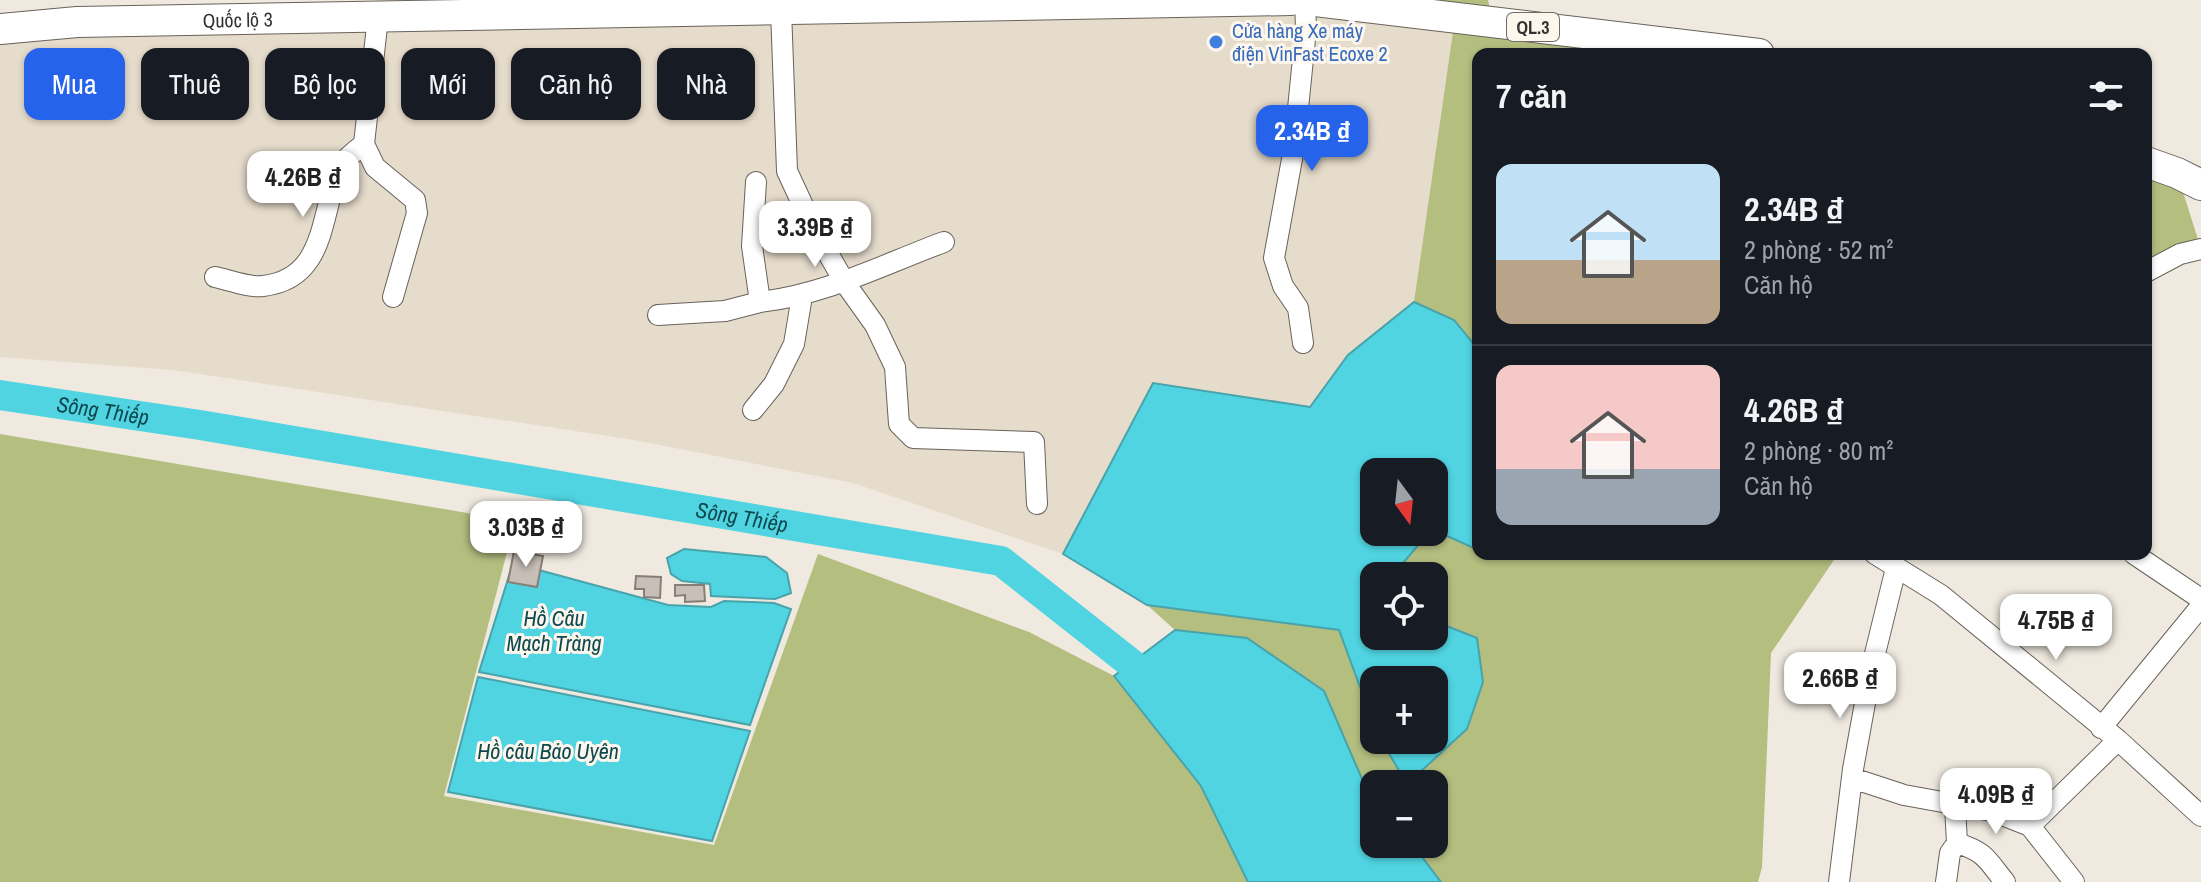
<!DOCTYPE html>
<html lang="vi">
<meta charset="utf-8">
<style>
:root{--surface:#171b24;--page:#20242c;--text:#f1f3f6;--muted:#9ea1a6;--line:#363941;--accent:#2563eb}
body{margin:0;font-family:"Archivo Narrow",sans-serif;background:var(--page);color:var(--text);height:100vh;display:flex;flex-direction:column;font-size:30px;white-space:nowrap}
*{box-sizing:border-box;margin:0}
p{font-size:26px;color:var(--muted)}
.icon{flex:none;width:44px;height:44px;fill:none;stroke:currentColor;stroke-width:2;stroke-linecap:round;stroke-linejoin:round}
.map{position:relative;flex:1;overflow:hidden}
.drawer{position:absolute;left:1472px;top:48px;width:680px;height:512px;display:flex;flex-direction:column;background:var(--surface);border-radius:16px;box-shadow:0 2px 6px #0004}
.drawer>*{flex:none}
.guide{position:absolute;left:24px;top:48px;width:760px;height:72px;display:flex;gap:16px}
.needle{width:52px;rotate:165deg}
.buttons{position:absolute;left:1360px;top:458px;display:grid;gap:16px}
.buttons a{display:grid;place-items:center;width:88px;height:88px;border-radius:16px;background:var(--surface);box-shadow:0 2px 6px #0004;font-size:40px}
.price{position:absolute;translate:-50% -68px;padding:0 18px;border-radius:16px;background:#fff;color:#222;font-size:26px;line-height:52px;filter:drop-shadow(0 2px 4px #0008)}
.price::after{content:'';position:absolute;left:50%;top:48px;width:24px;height:18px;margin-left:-12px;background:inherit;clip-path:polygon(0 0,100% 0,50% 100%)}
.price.on{background:var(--accent);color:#fff}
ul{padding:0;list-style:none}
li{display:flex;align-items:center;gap:24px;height:200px;padding:0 24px}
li+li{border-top:2px solid var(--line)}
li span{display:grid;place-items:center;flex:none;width:224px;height:160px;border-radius:16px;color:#555}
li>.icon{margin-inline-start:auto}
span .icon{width:96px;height:96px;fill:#fffc;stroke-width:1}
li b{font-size:34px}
h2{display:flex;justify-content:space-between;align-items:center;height:96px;padding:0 24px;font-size:34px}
.chip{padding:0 28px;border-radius:16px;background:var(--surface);box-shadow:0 2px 6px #0004;font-size:28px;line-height:72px}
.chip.on{background:var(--accent);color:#fff}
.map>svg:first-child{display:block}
.built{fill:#e6dccc}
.green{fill:#b3be7f}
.water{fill:#50d4e1;stroke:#48a3ab;stroke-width:2}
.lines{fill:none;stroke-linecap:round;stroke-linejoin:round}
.river{stroke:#50d4e1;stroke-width:30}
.building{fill:#c8c0b8;stroke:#877e77;stroke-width:2}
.minor-casing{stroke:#68625a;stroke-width:22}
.highway-casing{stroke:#68625a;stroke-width:32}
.minor{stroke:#fff;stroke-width:20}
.highway{stroke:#fff;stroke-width:30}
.shop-dot{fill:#3f7fe0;stroke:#fcf6ed;stroke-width:3}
.labels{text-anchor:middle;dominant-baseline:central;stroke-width:6;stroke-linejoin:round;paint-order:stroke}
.shield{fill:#fcf6ed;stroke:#706d67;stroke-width:2}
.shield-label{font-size:18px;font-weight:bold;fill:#34322e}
.street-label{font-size:20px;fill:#34322e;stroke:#fcf6ed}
.shop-label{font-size:20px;fill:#366cbe;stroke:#fcf6ed;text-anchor:start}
.water-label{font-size:22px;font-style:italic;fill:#0e494f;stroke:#fcf6ed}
</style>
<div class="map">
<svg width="2201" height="882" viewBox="0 0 2201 882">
<rect width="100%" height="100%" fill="#efe9df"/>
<path class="built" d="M376 0H1307L1455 18 1414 302 1348 355 1310 407 1153 383 1063 554 853 483 634 440 173 370 0 357V29L378 15Z"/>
<path class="green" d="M1391 0H1488L1493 22 1759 54H1478V349L1454 320 1414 302 1455 18Z
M2146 162 2177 173 2201 249 2146 277Z
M0 434 515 521 444 796 714 845 818 554 1029 632 1114 676 1201 786 1248 882H0Z
M1434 530 1478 550V554H1488L1500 559 1504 554H1838L1771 653 1762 867 1758 882H1441L1412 844H1434V784H1408L1467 729 1477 638 1434 621V576H1402L1404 562 1429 532Z
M1147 605 1339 630 1374 725V740H1381L1407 784H1374V794L1247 639 1175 630Z"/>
<path class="water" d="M1414 302 1454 320 1478 349V391L1474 395 1478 413V550L1434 530V472H1374V532H1429L1404 562 1402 576H1374V636H1434V621L1477 638 1483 682 1467 729 1407 784 1381 740H1434V680H1374V725L1339 630 1147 605 1063 554 1153 383 1310 407 1348 355Z
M684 549 766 557 787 573 791 593 775 599 711 596 710 584 682 581 671 574 667 558Z
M513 563 668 605 711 607 724 601 774 603 791 609 750 725 479 672Z
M1175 630 1247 638 1324 691 1362 779 1374 794V844H1412L1441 882H1248L1201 786 1114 676Z
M478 677 750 731 712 841 448 792Z"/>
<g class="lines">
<path class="river" id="s1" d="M0 395 200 425 1001 561 1161 687"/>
</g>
<path class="building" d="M514 551 543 556 537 587 508 582Z
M636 576 661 577 660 598 644 597V589H635Z
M675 585H704L705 601 685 602V595L675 596Z"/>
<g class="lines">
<defs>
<path id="minor" d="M781 10 787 171 813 227 845 283 875 325 895 367 899 424 913 438 1034 442 1037 504
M378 17 364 144 375 167 415 200 417 213 393 297
M756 182 752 246 760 302C827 294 882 265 944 242
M2146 272 2180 254 2201 249
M215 277C229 280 249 288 263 286 327 279 320 213 339 171 344 159 354 152 364 144
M658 315 725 311 760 302
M1303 343 1298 308 1283 286 1274 258 1294 148 1306 29 1305 0
M753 410 774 384 794 344 802 296
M1875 554 1941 595 2118 740 2201 816
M2134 554 2201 599
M2101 728 2201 606
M1852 778 1904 795 1992 811 2030 826 2118 740
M1955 806 1957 843C1986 852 1987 860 2005 882
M2030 826 2074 882
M1839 882 1853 769 1871 670 1896 568
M1946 882 1950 853 1957 843"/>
<g id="highway">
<path d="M1307 0 1759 54"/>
<path id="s2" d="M0 29 77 22 1291 0"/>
<path d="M2146 162 2177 173 2201 185"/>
</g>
</defs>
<use href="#minor" class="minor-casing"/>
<use href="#highway" class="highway-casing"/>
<use href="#minor" class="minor"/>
<use href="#highway" class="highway"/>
</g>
<circle class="shop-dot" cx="1216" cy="42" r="8"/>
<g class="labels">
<rect class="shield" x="1507" y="13" width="52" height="28" rx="6"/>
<g class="shield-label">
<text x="1533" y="27">QL.3</text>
</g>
<g class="street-label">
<text stroke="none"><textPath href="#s2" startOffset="238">Quốc lộ 3</textPath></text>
</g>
<g class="shop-label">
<text x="1232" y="30">Cửa hàng Xe máy<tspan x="1232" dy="23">điện VinFast Ecoxe 2</tspan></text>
</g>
<g class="water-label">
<text stroke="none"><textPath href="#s1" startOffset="104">Sông Thiếp</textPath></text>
<text stroke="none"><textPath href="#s1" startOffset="752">Sông Thiếp</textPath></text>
<text x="554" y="618">Hồ Câu<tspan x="554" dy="25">Mạch Tràng</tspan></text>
<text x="548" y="751">Hồ câu Bảo Uyên</text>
</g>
</g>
</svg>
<div class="buttons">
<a><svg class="needle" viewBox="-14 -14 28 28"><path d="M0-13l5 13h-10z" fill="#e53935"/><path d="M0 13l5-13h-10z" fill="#9ea1a6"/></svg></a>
<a><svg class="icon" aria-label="locate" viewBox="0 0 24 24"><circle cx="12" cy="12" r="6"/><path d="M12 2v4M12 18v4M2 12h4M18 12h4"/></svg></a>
<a>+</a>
<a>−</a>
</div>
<b class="price on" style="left:1312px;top:173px">2.34B ₫</b>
<b class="price" style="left:303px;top:219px">4.26B ₫</b>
<b class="price" style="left:815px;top:269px">3.39B ₫</b>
<b class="price" style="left:526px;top:569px">3.03B ₫</b>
<b class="price" style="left:2056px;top:662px">4.75B ₫</b>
<b class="price" style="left:1840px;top:720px">2.66B ₫</b>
<b class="price" style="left:1996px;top:836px">4.09B ₫</b>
<div class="guide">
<a class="chip on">Mua</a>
<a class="chip">Thuê</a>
<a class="chip">Bộ lọc</a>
<a class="chip">Mới</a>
<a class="chip">Căn hộ</a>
<a class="chip">Nhà</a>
</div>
<section class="drawer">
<h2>7 căn<svg class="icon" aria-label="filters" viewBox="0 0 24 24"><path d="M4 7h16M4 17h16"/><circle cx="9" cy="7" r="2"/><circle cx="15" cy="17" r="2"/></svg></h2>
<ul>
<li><span style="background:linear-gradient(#bfe0f5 60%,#b9a48a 0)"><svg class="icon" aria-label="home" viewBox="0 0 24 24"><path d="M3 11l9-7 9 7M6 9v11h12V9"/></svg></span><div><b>2.34B ₫</b><p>2 phòng · 52 m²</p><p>Căn hộ</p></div></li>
<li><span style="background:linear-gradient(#f6c9c9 65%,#9aa5b1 0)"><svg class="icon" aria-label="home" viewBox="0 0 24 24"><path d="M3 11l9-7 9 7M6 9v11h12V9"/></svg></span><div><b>4.26B ₫</b><p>2 phòng · 80 m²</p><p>Căn hộ</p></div></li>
</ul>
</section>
</div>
